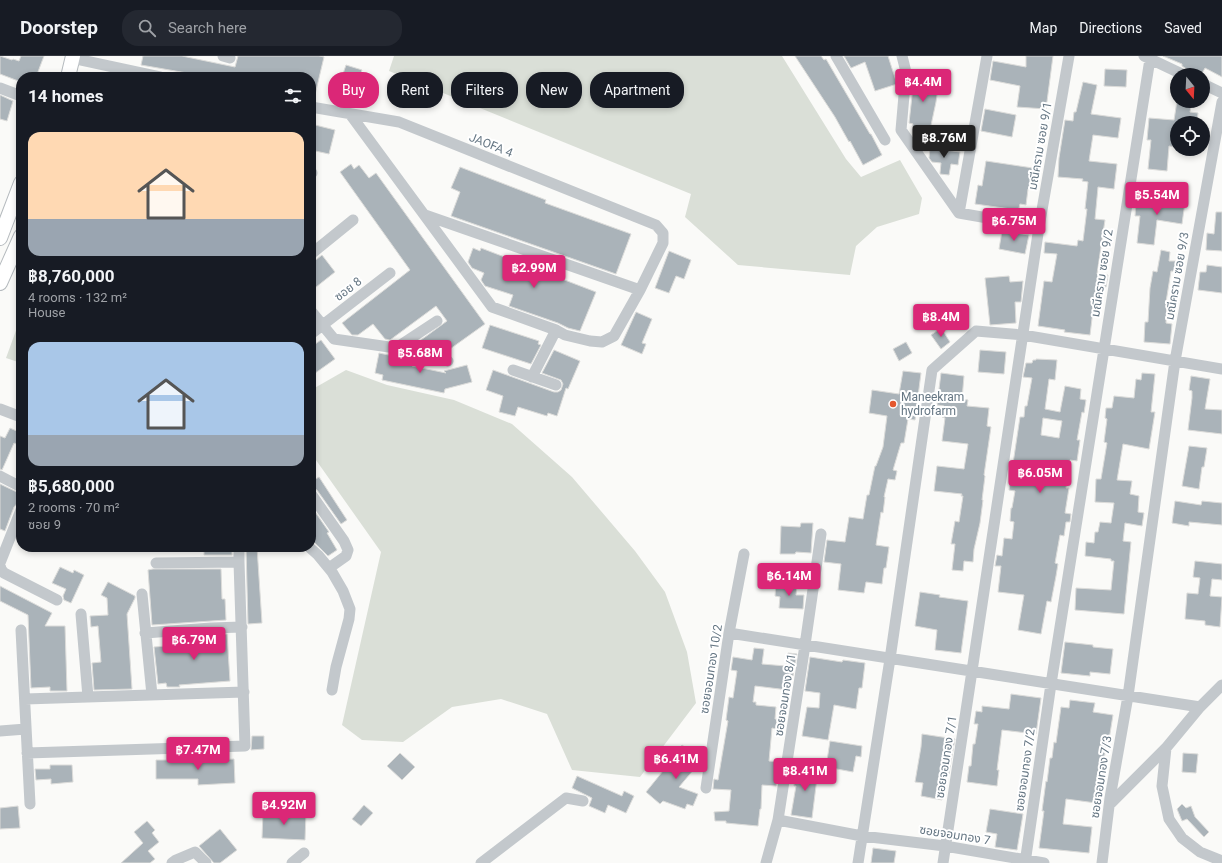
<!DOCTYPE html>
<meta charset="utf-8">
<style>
:root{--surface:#171b24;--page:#242831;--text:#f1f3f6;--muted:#9ea1a6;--line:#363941;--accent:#db2777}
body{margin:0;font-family:Roboto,"Noto Sans Thai",sans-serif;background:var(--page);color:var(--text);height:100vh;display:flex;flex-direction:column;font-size:15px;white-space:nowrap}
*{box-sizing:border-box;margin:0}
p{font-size:13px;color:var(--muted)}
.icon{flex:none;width:22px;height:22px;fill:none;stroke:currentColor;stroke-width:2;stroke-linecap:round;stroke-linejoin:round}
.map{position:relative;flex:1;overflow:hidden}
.sheet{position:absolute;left:16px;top:16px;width:300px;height:480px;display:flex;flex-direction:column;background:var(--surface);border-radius:16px;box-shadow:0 2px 6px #0003}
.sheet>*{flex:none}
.hud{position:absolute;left:328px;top:16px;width:380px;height:36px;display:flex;gap:8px}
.needle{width:26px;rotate:162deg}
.controls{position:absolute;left:1170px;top:12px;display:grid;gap:8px}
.controls a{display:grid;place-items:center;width:40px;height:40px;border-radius:50%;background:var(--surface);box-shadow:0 2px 6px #0003;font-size:20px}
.price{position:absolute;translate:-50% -34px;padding:0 9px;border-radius:4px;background:var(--accent);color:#fff;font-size:13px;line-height:26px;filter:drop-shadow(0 1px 2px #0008)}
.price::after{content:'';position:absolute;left:50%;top:24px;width:12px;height:9px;margin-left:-6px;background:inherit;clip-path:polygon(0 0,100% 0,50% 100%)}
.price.on{background:#222;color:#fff}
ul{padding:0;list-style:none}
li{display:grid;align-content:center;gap:8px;height:212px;padding:0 12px}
li span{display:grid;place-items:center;height:124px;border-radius:12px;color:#555}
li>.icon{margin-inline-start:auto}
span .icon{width:72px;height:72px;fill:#fffc;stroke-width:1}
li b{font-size:17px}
h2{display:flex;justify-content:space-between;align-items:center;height:48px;padding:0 12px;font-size:17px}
.pill{padding:0 14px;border-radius:16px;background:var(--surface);box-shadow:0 2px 6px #0003;font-size:14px;line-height:36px}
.pill.on{background:var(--accent);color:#fff}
header{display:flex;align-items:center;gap:24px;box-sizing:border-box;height:56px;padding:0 20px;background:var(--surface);border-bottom:1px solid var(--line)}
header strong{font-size:19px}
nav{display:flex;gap:22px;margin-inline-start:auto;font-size:14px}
.search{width:280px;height:36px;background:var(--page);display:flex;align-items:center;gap:10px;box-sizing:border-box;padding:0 14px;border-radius:16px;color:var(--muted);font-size:15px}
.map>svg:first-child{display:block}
.green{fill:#dadfd7}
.building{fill:#aab3b9;stroke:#dcdcda;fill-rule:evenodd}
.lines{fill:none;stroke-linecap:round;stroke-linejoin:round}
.major-casing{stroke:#b5babe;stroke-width:16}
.minor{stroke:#c3c8cc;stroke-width:11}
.major{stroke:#fff;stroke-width:14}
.poi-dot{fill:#e4572e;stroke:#fff;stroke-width:1.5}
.labels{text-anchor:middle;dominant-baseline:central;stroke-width:4;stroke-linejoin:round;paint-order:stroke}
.street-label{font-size:12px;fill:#657683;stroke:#fff}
.poi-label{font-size:12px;fill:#657683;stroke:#fff;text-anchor:start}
</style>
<header>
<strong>Doorstep</strong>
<div class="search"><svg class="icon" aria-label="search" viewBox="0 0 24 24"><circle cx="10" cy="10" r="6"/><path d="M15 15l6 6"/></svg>Search here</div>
<nav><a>Map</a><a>Directions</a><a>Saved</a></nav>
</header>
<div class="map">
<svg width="1222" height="807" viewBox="0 0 1222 807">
<rect width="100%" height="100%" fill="#fafaf8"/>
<path class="green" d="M394 0H782L846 103 861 121 900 104 922 142 919 158 877 171 856 190 850 219 738 209 685 161 691 138 389 15Z
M18 269 21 270V307L6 302Z
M346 314 387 329 454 344 512 368 572 421 635 495 665 536 687 596 696 647 640 721 572 714 547 658 501 643 452 651 403 686 362 684 342 669 381 496 311 397V334Z"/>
<path class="building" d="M0 0 12 4 13 3 19 5 21 0H44L36 21H21V26L0 18Z
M143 0H182L235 11 238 0H319L324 1 314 43 311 42V21H197L187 19V17L141 9Z
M795 0H821L824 4 826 3 870 78H871L882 99 863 109 850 85 849 86 835 61Z
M844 0H888L897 28 875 35 865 6 851 12Z
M1026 0H1053L1046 53 1017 51 1020 30 990 24 993 5 1026 11Z
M1163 0H1222V21L1205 12 1201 19H1196L1182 10V8Z
M346 9 362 14 350 49 334 44Z
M1105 13 1127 14 1126 31 1104 30Z
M914 22 939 25 936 46 930 74 912 71 913 68 909 67Z
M1083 26 1097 29 1091 58 1121 62 1118 82 1093 79 1089 105 1117 108 1114 133 1098 131 1095 163 1105 164 1097 218 1108 219 1106 231H1100L1099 247 1094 246 1090 279 1064 276 1065 274 1038 270 1044 225 1052 226 1057 198 1044 197 1045 186 1077 190 1078 184 1083 185 1087 153H1085L1088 126 1082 125 1083 123 1058 121 1059 102 1065 64 1073 65 1074 56H1076Z
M0 39 13 45 7 65 0 63Z
M1177 45H1192L1190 56 1198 57 1197 67H1177V91L1169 90 1167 115 1148 113 1151 84H1147L1149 62 1174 64Z
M985 53 1016 59 1012 81 981 75Z
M315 69 335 74 329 98 311 94V86Z
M930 92 960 96 958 109 951 108 949 119 940 118V117L941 107 932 106 929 102Z
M986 105 1033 112 1030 133H1028L1026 149 1020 148 1018 156 1010 155 1011 153 975 148 978 129 982 130Z
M351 108 354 113 359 109 369 122 376 117 485 268 450 293 446 288 436 295 428 293 421 284 447 265 436 250 390 284 385 283 373 268 358 279H352L342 267 410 214 340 116Z
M460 111 546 144 545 147 631 178 616 218 451 160 460 136 451 132Z
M1143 140 1185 146 1182 168 1157 164 1154 189 1137 187 1140 160H1135L1136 147 1142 148Z
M1216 156H1222V195L1206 194 1207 177 1214 178Z
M1002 175 1029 179 1025 198 999 193Z
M473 192 480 195 481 192 596 236 580 275 568 272 558 267 509 250 513 239 485 230 481 224 484 217 472 212 468 206Z
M1161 194 1170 196 1169 205H1177V207L1183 208 1181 216 1171 215 1166 246H1167L1166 267 1172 268 1170 288 1144 286 1145 266H1148L1150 232 1153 215 1157 216Z
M669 195 691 204 684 223 676 220 669 237 655 232Z
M322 199 335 216 311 235V208Z
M1207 209 1222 211V237L1198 234 1200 216H1206Z
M1009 220 1010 226 1023 225 1021 246H1015L1016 267 990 269 985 222Z
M636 256 652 263 642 287 646 288 642 298 621 289Z
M490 269 539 285 538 288 541 289 531 308 482 292Z
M941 272 950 286 941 293 931 279Z
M321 284 335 303 311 320V291Z
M906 286 912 297 899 305 893 293Z
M554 294 580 305 568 333 566 332 557 360 548 357 547 360 518 351 515 360 499 356 503 340 486 334 493 314 554 336H558L561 334 563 328 561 324 542 317Z
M980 294 1006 296 1004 318 978 316Z
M379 297 413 304 412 310 446 317 444 315 467 309 472 326 445 333 444 337 382 324 383 319 375 317Z
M1036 303 1057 304 1055 324 1049 323 1045 353 1060 356 1065 330 1081 333 1080 343 1086 344 1084 357 1082 356 1077 384H1080L1077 405 1070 404 1066 432H1069L1065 457 1071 458 1070 466H1066L1064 480 1060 479 1055 507 1058 508 1056 520 1051 546 1047 545 1041 578 1018 574 1024 539 998 536 1001 510H995L997 499 1002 500 1004 482 1012 483 1014 466 1010 465 1011 452H1012L1015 435 1009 434 1020 361H1024L1025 350H1027L1032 322 1023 321 1026 307H1032L1033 304H1036ZM1043 362 1062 365 1059 382 1041 379Z
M903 315 921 317 915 364 908 363 904 387H901L893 414 897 415 895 424 888 423 884 441H885L883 457 881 456 876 489 889 491 886 512H884L882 528 866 526 864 537 838 534 841 508 824 506 827 484 845 486 849 461 863 463 867 439H869L875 410H876L883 391 887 360 869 357 872 334 899 338Z
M941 317 964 320 962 343 968 344 967 350 989 352 987 370 991 371 984 419 985 420 982 444H983L980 467 974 493 973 506 964 505 963 515 952 514 955 488H951L955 465 959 466 963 440H961L962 438 934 435 937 410 964 413 968 388 942 385 945 362 942 361 944 350 937 349Z
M1142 317 1155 318 1151 356H1155L1149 393 1123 388 1117 424 1132 425 1130 438 1139 440 1138 456 1144 457 1142 470 1125 467 1123 485 1131 486 1124 558 1075 554 1076 532 1111 534 1114 505H1111V503L1085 500 1086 486 1094 487 1095 476H1098L1100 466 1111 467 1114 447 1095 446 1096 423H1101L1107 387 1104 386 1107 363 1105 362 1106 352H1112L1114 340 1134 342 1136 323 1141 324Z
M1191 320 1210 323 1205 353 1222 354V378L1188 374 1192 342V335L1189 334Z
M10 372 21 377V390L14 387 2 414 0 413V380L5 382Z
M1189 390 1207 392 1204 411H1202L1199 433 1182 430Z
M319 421 347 464 341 468 317 434 311 431V426Z
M0 428 21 438V443L14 451 5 475 0 473Z
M1175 445 1201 449 1202 445 1222 447V469L1189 466V470L1172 467Z
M311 450 329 476 327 477 337 494 328 500 311 483Z
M801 467H813L811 497 796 496 795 498H780L781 470 800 471Z
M204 491H232V499H204Z
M246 491H257L262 567 248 568Z
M1195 505 1222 508V524L1212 523 1210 540 1222 541 1220 571 1205 569V565L1185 563 1187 537 1198 538 1200 522 1193 521Z
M60 511 73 517 74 514 84 519 71 547 64 544 63 540 66 533 52 527Z
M153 513H221L222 543H225L226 564 152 569 148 514Z
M108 526 135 540V542L127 558 132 633 94 634 92 607 101 606 98 570 91 571 90 560 108 559 107 542 101 539Z
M776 527 797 529 796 539H804L803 553 779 552 780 541 775 540Z
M0 530 52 557 45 570H65L67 635H50V631L31 632 28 559 0 545Z
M920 536 940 539 939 541 968 545 961 597 935 594 937 574 915 570Z
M227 578 230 625 179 629 180 631H167L166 627 158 628 154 591 178 589V582Z
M1065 586 1093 589V591L1113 593 1110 618 1090 616V620L1061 617Z
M754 592 764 593 762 608 786 610 788 597 797 598 793 620 789 619 788 634 755 630 753 646H756V649L776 651 775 663H777L776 673 772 672 769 705 779 706 776 730 762 729 761 753H760L758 770 726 767V765H715L714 756 729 755 731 734 713 733 714 723 718 724 722 700 728 665 726 664 729 641 733 642 737 615 731 614 733 601 752 604Z
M810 601 842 606 843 604 865 607 862 632H859L856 653 834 649 828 684 802 680 807 651 819 652 820 637 805 635Z
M1011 638 1041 642 1036 678 1002 674 997 714H999L997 730 967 726 969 710H971L973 688H975L978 668H974L976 655 982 656V650L1009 653Z
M1070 644 1095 647 1093 656 1113 659 1108 690H1106L1101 725H1099L1096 747 1066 743 1063 768 1092 771 1089 797 1039 792 1044 755H1042L1046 725 1047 726 1050 702H1052L1054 686 1056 687 1061 651 1069 652Z
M922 678 955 683 949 718 947 717 942 744 921 740 923 727 915 726 921 691Z
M252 680H264V693L251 694Z
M830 685 862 690 861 701 856 700 853 716 826 711Z
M682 689 703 705 702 709 698 714 695 712 679 731 698 738 693 750 687 748 685 753 663 745 660 748 646 736 667 710 666 709Z
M400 697 415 711 402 724 387 710Z
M1183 697 1198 698 1196 717 1182 716Z
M234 703 235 727 198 729V723H156V704H189V705Z
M50 709H72L73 726 51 728V723L36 724 35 713H50Z
M795 712 818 714 812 762 791 759 796 730H794Z
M577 720 622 740 624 735 634 740 626 757 608 749 605 757 589 750 592 742 572 732Z
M1182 748 1186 752 1191 750 1195 761 1209 776 1204 781 1187 763 1182 765 1177 753Z
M364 749 373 757 361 770 352 763Z
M18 750 20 772 0 773V752Z
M990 753 1023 758 1017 794 995 791 997 778 986 776Z
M263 756 306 757 305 784 262 782Z
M147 765 155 774 152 777 159 786 148 795 155 803 150 807H121L143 787 134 776Z
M220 773 237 794 220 807H214L199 790Z
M873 792 896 795 894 807H871Z"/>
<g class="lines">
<defs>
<path id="major" d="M68 21 73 0
M0 182 21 127
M0 227 21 180"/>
</defs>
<use href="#major" class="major-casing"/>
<path class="minor" d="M223 0 230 2
M836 0 885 84
M902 0 906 16 901 74 959 157 1039 171
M1144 0 1184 19
M72 2 160 21
M1203 28 1222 37
M0 32 21 40
M311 51 399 66 656 169 663 177V187L640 234 614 280 602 286 590 285 565 279 556 274 492 251 350 58
M311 118 312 117
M959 157 987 0
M425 159 640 234
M311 198 353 164
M311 255 334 283 396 292 448 305
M311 278 390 217
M396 292 437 265
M513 314 556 329
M532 321 556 274
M0 353 21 361
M0 420 21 431
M311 438 344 485 348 494 346 500 329 512
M309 491 318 499 332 516 343 535 350 553 349 563 336 611 332 634
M0 507 21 454
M156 507 239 506
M0 509 1 513 4 517 57 544
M142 538 152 639
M81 558 88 641
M21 574 30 748
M145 577 211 572 242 571
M729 577 1200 651
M1222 629 1200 651 1166 692 1162 730 1169 763 1182 782 1200 796 1222 805
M25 643 244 636
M0 675 26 673
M27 697 245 690 239 506V491
M706 732 729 577 744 498
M1110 748 1166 692
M778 764 862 780 945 790 1044 807
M172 807 176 804 195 796 206 807
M292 807 304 797
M481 807 566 742 583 745
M766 807 778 764 805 589 821 478
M858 807 890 603 932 314 976 275 1023 279 1222 313
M943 807 1039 171 1069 0
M1025 807 1051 628 1150 3
M1102 807 1110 742 1128 640 1175 305 1222 46"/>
<use href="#major" class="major"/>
</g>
<circle class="poi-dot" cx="893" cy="348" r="4"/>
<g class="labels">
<g class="street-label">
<text transform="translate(491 89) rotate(22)">JAOFA 4</text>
<text transform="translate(1040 90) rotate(-80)">มณีคราม ซอย 9/1</text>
<text transform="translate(1102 217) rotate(-81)">มณีคราม ซอย 9/2</text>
<text transform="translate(1177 220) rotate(-80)">มณีคราม ซอย 9/3</text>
<text transform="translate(348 233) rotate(-38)">ซอย 8</text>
<text transform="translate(711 613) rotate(-81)">ซอยจอมทอง 10/2</text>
<text transform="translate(785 639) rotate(-81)">ซอยจอมทอง 8/1</text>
<text transform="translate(946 701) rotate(-81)">ซอยจอมทอง 7/1</text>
<text transform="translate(1025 714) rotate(-82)">ซอยจอมทอง 7/2</text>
<text transform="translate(1101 721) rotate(-81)">ซอยจอมทอง 7/3</text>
<text transform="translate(955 779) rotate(9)">ซอยจอมทอง 7</text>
</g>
<g class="poi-label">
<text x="901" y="341">Maneekram<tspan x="901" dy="14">hydrofarm</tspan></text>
</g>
</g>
</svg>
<div class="controls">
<a><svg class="needle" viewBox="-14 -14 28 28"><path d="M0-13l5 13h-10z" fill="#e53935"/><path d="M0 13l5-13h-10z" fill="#9ea1a6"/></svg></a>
<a><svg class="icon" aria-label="locate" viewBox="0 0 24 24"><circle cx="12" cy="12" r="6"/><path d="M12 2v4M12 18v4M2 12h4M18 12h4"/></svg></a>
</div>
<b class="price" style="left:923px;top:47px">฿4.4M</b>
<b class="price on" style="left:944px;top:103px">฿8.76M</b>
<b class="price" style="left:1157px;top:160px">฿5.54M</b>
<b class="price" style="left:1014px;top:186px">฿6.75M</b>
<b class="price" style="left:534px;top:233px">฿2.99M</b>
<b class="price" style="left:941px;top:282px">฿8.4M</b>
<b class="price" style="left:420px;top:318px">฿5.68M</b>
<b class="price" style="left:1040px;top:438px">฿6.05M</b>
<b class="price" style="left:789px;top:541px">฿6.14M</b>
<b class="price" style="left:194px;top:605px">฿6.79M</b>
<b class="price" style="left:198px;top:715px">฿7.47M</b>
<b class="price" style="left:676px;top:724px">฿6.41M</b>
<b class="price" style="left:805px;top:736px">฿8.41M</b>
<b class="price" style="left:284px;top:770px">฿4.92M</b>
<div class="hud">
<a class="pill on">Buy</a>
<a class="pill">Rent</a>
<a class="pill">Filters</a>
<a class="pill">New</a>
<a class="pill">Apartment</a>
</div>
<section class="sheet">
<h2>14 homes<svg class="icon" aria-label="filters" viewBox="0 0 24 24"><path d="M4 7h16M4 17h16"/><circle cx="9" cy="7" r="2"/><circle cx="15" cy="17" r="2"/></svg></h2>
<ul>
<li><span style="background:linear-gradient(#ffd9b3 70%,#9aa5b1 0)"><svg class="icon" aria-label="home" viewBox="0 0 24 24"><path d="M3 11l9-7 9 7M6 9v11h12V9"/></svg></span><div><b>฿8,760,000</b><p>4 rooms · 132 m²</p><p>House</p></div></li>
<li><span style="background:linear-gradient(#a9c7e8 75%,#9aa5b1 0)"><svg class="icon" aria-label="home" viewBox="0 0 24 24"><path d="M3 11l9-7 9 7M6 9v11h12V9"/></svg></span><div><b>฿5,680,000</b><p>2 rooms · 70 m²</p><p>ซอย 9</p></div></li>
</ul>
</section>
</div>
